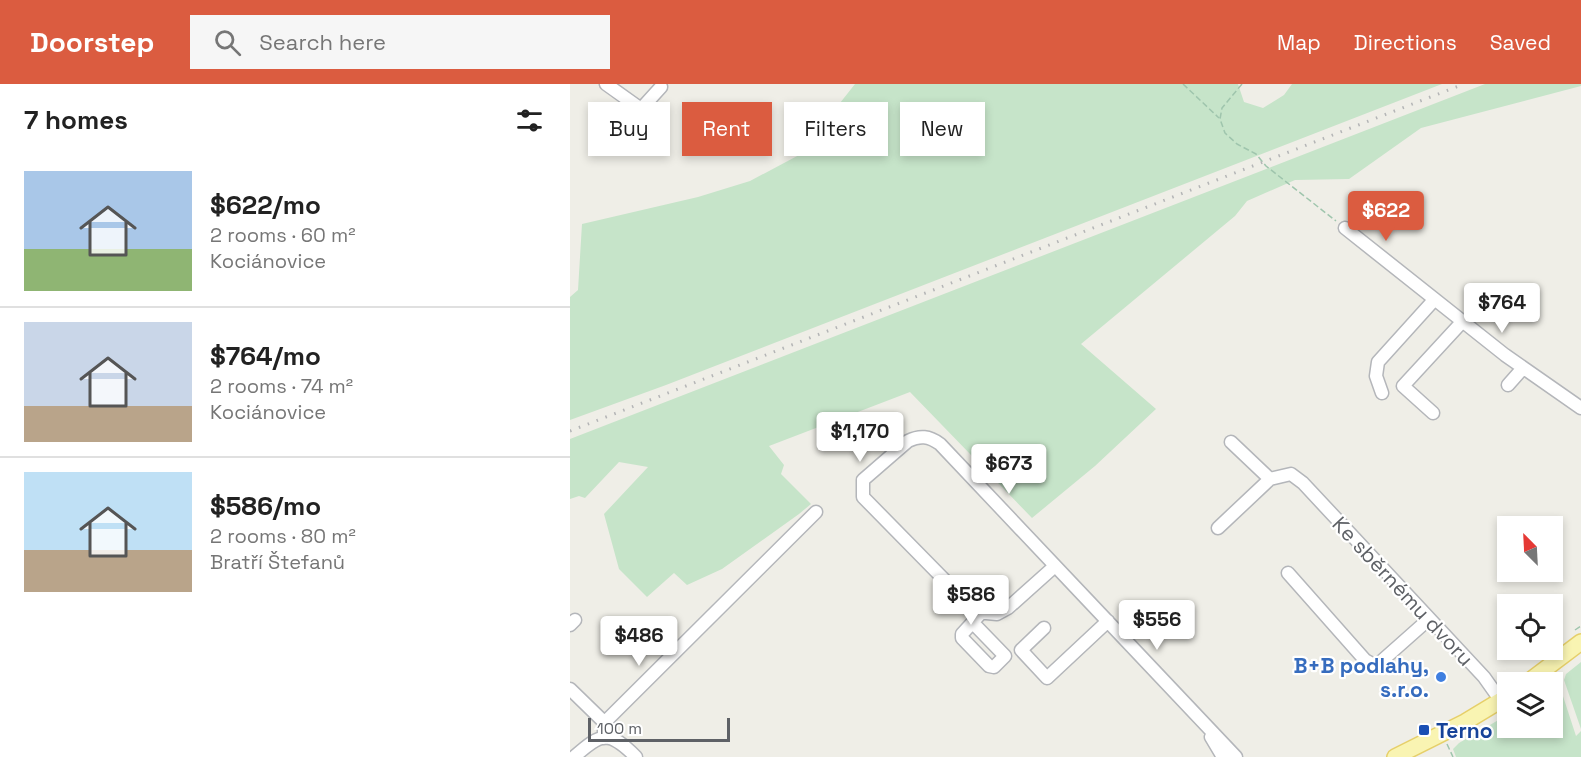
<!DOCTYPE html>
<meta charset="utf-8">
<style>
:root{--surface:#fff;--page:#f6f6f6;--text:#222;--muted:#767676;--line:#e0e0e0;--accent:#db5c40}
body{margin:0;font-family:"Space Grotesk",sans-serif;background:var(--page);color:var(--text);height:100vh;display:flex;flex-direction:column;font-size:22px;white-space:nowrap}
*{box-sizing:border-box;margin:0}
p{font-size:20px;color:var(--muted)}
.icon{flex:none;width:33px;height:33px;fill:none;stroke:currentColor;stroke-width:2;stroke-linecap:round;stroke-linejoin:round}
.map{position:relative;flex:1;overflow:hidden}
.side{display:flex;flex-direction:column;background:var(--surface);width:570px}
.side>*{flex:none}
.hud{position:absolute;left:18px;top:18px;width:570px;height:54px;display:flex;gap:12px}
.needle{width:39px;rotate:336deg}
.buttons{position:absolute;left:927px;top:432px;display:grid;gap:12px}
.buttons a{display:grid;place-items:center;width:66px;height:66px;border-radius:0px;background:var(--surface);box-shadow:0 3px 9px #0003;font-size:30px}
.scale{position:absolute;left:18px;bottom:15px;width:142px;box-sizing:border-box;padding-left:6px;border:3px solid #5e6166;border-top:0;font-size:16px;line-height:21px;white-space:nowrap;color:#5e6166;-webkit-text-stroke:4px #fff;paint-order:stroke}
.price{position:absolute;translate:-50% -51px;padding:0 14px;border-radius:6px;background:#fff;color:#222;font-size:20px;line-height:39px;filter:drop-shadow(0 2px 3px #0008)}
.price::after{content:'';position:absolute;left:50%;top:36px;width:18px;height:14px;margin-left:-9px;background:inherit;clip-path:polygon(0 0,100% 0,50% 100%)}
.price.current{background:var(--accent);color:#fff}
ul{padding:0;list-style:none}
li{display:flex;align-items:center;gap:18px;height:150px;padding:0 24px}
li+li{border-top:2px solid var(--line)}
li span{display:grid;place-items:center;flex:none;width:168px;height:120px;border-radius:0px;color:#555}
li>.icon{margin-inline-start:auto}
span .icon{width:72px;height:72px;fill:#fffc;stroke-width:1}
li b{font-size:26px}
h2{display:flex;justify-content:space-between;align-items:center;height:72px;padding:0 24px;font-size:26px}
.chip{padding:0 21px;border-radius:0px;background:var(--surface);box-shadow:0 3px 9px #0003;font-size:21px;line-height:54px}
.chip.current{background:var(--accent);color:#fff}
header{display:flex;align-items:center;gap:36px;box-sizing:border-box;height:84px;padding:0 30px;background:var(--accent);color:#fff}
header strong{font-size:28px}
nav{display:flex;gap:33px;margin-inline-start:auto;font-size:21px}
.search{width:420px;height:54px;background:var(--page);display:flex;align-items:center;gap:15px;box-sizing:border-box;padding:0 21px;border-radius:0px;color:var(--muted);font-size:22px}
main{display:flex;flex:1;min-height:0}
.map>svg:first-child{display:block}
.green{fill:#c6e4c9}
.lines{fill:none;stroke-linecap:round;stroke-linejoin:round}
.minor-casing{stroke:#b4b6ba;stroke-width:15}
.major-casing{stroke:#e6cf69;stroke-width:18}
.path{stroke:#9fc5ad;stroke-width:1.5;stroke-dasharray:6 3;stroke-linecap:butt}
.minor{stroke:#fff;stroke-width:12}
.major{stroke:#f9f4b2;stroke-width:15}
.rail{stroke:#b4b5b6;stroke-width:3;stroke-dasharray:1.5 8;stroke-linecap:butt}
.shop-dot{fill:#3f7fe0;stroke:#fff;stroke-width:2}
.transit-dot{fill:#1a4fb4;stroke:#fff;stroke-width:2}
.labels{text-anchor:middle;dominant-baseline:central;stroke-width:4.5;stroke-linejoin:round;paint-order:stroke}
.street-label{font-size:21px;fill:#5e6166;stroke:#fff}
.shop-label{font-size:21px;font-weight:bold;fill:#366cbe;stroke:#fff;text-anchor:end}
.transit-label{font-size:21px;font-weight:bold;fill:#164399;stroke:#fff;text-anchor:start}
</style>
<header>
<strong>Doorstep</strong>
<div class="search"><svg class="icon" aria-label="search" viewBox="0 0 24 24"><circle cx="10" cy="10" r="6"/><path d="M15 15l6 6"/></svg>Search here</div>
<nav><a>Map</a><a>Directions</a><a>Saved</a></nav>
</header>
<main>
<section class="side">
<h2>7 homes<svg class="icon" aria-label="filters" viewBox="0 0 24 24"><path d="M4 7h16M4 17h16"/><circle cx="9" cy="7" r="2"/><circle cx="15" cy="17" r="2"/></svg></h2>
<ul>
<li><span style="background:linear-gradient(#a9c7e8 65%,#8fb573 0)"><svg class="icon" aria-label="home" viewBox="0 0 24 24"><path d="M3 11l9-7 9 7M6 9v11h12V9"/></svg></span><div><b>$622/mo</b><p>2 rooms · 60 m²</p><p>Kociánovice</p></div></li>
<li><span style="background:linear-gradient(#c9d6e8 70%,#b9a48a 0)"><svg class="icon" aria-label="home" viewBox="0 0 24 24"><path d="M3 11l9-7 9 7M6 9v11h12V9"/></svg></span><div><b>$764/mo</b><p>2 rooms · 74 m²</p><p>Kociánovice</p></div></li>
<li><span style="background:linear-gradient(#bfe0f5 65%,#b9a48a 0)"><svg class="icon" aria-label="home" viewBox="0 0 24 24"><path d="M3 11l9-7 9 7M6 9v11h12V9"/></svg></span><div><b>$586/mo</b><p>2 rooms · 80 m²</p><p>Bratří Štefanů</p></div></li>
</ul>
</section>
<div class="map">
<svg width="1011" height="673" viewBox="0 0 1011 673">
<rect width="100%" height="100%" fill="#efeee7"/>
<path class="green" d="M285 0H668L674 18 693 24 714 11 722 0H872L96 301 0 336V213L8 206 12 140 128 113 180 97 229 71Z
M915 0H1011V2L851 44 779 95 725 96 677 117 665 132 511 260 586 325 525 382 462 434 340 308 199 362 214 381 211 390 241 420 229 430 152 485 117 501 104 489 77 513 49 485 34 430 78 383 49 378 15 414 9 412 0 415V355Z
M1011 578V645L994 596 996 590Z
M983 598H986L990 603 1006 652 1011 647V673H886L883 665 889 659 937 631 938 644H982L981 598Z"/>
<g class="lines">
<defs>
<path id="minor" d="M36 0 71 25 91 3
M775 144 935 271 1011 324
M938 301 953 284
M812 309 806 292 808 278 864 216
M863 329 833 302 892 238
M661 358 700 395 721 390 733 399 914 593 931 617
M648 444 700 395
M485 482 438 524 427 530 406 528 293 413V396L338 357C350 351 359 352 370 360 469 464 567 569 666 673
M718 489 795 576 806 582 859 535
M403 539 435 572 424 583 419 582 392 554V550L412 528
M0 541 5 536
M474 544 451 566 477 594 538 537
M0 605 35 639
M641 653 653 673
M34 654V642L36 637 246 428
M4 673C32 648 39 646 66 673"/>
<path id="major" d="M958 598 1011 558
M825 673 895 638 938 612"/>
</defs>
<use href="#minor" class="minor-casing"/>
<use href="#major" class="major-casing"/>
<path class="path" d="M613 0 649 34
M672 0 652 24 650 35 655 49 667 60 686 70 696 82 766 137
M1005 546 1011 542
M982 563 991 556
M939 598 946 594
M877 660 883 673"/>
<use href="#minor" class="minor"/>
<use href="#major" class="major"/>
<path class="rail" d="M0 347 894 0"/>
</g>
<circle class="shop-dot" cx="871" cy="593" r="6"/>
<rect class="transit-dot" x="848" y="640" width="12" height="12" rx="3"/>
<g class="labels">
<g class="street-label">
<text transform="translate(833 507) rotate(47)">Ke sběrnému dvoru</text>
</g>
<g class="shop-label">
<text x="859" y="581">B+B podlahy,<tspan x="859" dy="24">s.r.o.</tspan></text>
</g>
<g class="transit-label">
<text x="866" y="646">Terno</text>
</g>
</g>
</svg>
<div class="buttons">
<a><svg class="needle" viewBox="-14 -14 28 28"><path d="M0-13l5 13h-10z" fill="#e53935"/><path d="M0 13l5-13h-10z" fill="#767676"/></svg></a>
<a><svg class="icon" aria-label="locate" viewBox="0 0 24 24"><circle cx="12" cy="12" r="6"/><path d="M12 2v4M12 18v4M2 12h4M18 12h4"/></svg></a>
<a><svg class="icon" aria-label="layers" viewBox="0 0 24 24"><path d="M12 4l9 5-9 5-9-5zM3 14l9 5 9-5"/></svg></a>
</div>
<div class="scale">100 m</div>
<b class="price current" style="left:816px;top:158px">$622</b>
<b class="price" style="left:932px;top:250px">$764</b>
<b class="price" style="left:290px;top:379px">$1,170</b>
<b class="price" style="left:439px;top:411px">$673</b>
<b class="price" style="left:401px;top:542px">$586</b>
<b class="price" style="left:587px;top:567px">$556</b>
<b class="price" style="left:69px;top:583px">$486</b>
<div class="hud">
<a class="chip">Buy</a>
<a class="chip current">Rent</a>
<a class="chip">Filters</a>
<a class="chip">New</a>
</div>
</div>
</main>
